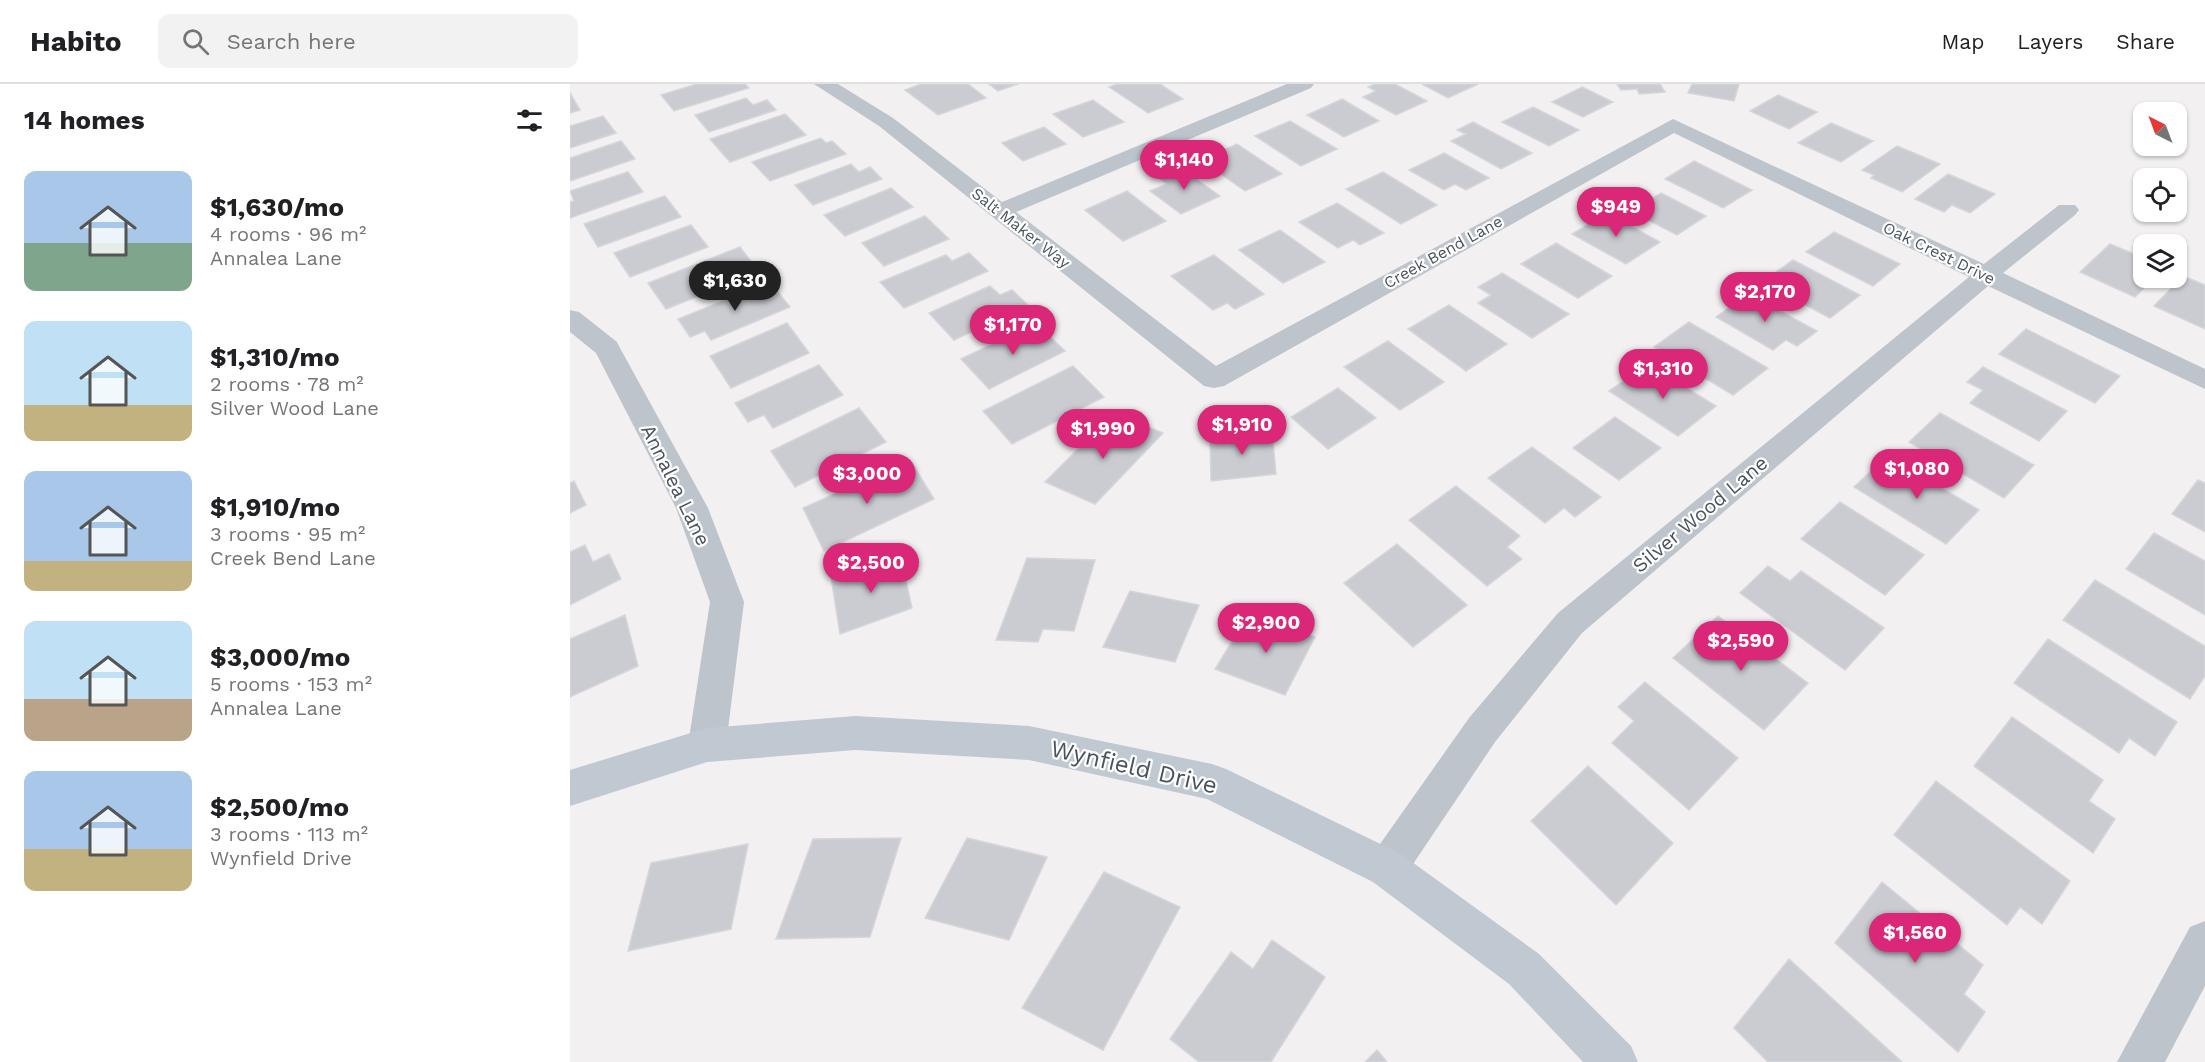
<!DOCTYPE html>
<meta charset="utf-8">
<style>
:root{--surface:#fff;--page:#f2f2f2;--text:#202124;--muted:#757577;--line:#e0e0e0;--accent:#db2777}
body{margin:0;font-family:"Work Sans",sans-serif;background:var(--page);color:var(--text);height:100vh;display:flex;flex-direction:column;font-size:22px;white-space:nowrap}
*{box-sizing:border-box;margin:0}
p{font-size:20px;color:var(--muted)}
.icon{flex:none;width:33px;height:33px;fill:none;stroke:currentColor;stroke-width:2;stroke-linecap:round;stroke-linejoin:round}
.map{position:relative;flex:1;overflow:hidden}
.panel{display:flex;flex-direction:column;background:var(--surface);width:570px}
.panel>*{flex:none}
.needle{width:39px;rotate:318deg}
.tools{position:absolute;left:1563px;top:18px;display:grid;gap:12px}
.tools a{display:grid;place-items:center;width:54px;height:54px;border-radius:12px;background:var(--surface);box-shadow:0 2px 4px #0004;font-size:30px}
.price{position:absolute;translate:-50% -51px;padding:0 14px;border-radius:21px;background:var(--accent);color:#fff;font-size:20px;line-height:39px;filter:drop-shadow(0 2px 3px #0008)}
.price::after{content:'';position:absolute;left:50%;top:36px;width:18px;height:14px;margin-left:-9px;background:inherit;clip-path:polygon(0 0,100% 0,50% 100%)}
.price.active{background:#222;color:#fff}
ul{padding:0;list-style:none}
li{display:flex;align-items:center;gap:18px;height:150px;padding:0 24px}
li span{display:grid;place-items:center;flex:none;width:168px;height:120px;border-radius:12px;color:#555}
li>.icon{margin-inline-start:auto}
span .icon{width:72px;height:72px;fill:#fffc;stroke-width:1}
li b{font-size:26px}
h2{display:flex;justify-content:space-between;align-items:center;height:72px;padding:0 24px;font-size:26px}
header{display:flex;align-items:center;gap:36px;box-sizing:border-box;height:84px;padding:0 30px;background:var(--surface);border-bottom:2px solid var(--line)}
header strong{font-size:28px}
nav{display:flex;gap:33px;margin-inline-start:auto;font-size:21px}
.search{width:420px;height:54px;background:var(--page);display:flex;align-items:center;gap:15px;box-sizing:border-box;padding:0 21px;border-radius:12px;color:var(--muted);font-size:22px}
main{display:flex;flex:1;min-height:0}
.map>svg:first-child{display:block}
.building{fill:#cbccd2;stroke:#d5d6db;stroke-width:1.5}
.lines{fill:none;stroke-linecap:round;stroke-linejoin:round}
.street{fill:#bdc4cb;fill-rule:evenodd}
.secondary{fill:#c0c8d2;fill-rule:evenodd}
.labels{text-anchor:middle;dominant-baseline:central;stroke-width:4.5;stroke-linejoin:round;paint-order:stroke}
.far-street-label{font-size:16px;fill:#4a535c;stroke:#fff}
.street-label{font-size:20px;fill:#4a535c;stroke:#fff}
.near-street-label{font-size:24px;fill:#4a535c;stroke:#fff}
</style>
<header>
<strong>Habito</strong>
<div class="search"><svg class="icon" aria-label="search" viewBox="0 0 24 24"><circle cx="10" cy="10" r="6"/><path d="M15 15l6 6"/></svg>Search here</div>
<nav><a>Map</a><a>Layers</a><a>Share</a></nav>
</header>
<main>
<section class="panel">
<h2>14 homes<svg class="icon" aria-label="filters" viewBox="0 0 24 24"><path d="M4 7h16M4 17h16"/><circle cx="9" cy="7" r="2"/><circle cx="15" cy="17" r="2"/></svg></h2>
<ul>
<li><span style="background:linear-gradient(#a9c7e8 60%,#7fa58c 0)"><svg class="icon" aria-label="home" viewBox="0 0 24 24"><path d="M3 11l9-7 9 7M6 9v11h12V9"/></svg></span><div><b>$1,630/mo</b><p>4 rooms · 96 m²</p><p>Annalea Lane</p></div></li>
<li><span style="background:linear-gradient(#bfe0f5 70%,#c2b280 0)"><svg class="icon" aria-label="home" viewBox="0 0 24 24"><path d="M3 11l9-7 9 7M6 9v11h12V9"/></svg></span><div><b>$1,310/mo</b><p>2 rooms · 78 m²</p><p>Silver Wood Lane</p></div></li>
<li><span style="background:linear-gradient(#a9c7e8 75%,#c2b280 0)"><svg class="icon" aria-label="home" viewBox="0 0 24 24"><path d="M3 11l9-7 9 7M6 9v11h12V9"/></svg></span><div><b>$1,910/mo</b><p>3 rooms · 95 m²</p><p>Creek Bend Lane</p></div></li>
<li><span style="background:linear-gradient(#bfe0f5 65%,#b9a48a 0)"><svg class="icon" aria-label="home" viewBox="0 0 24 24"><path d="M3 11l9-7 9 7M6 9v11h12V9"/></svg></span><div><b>$3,000/mo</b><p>5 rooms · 153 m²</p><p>Annalea Lane</p></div></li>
<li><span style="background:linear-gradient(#a9c7e8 65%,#c2b280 0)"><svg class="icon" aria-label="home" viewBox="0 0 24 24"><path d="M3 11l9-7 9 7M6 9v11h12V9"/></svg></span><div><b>$2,500/mo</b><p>3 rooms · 113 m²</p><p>Wynfield Drive</p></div></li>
</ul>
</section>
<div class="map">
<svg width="1635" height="978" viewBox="0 0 1635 978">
<rect width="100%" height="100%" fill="#f2f0f0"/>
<path class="building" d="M127 0H175L179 4 104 27 91 11Z
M351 0H398L416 14 368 31 335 6Z
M419 0H448L428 7Z
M547 0H590L613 15 578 29 539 3Z
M805 0H825L857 17 826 31 793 13 806 7 798 3Z
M852 0H908L878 14Z
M1047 0H1090L1095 8 1069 10 1067 5 1051 6Z
M1122 0H1169L1164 17 1118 9Z
M1012 3 1043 18 1013 33 982 18Z
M0 9 10 26 0 29Z
M1208 11 1247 28 1219 45 1180 27Z
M176 14 183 21 197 16 206 26 139 48 125 31Z
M772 15 809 37 774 53 737 31Z
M523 16 554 38 513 53 483 30Z
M963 23 1009 46 979 62 932 38Z
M215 30 236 51 160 78 140 55Z
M33 32 46 49 0 64V42Z
M720 37 767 65 731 82 685 52Z
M903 38 962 69 931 85 881 57 896 50 887 46Z
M1261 39 1303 57 1271 78 1228 59Z
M474 43 496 60 453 77 432 59Z
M251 54 256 59 262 57 276 70 200 97 182 78Z
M51 57 65 75 0 97V74Z
M667 60 712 90 675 107 638 81 650 76 642 71Z
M1327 62 1370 80 1332 108 1301 94 1304 91 1292 86Z
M874 69 919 94 896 106 885 100 874 106 839 86Z
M1124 77 1182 106 1153 124 1095 95Z
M281 80 289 88 300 83 312 95 243 121 225 101Z
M611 84 650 112 611 130 580 107 597 100 588 94Z
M58 88 73 108 0 134V118L4 117 0 107Z
M813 88 867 121 831 140 776 105Z
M1378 90 1425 110 1400 129 1382 121 1374 128 1345 115Z
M321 104 343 123 275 152 254 131Z
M557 107 596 137 553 157 515 126Z
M1091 109 1136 132 1107 151 1049 121 1067 111 1078 117Z
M95 112 111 133 28 163 14 140Z
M767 119 814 149 790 161 783 156 768 164 729 138Z
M1037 129 1090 158 1056 180 1002 150Z
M355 132 379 155 314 182 292 159Z
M121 141 138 163 60 193 44 169Z
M710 146 755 178 713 199 669 166Z
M1264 148 1330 180 1303 202 1236 168Z
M986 159 1042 192 1008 214 951 180Z
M1540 160 1574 174V194H1584L1565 213 1510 188Z
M170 163 189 188 96 225 78 199Z
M399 169 418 187 334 224 310 198 376 171 382 177Z
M644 171 694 210 665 225 657 219 643 226 601 192Z
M1223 176 1290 211 1260 234 1192 198Z
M932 189 999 230 962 254 908 219 921 211 908 203Z
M1613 192 1635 201V245L1584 222Z
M200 198 220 223 141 256 135 247 120 253 108 235Z
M420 202 430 211 442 206 458 221 384 256 359 229Z
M1179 210 1247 247 1227 262 1216 256 1203 266 1146 233Z
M879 221 937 260 896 287 838 245Z
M1119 238 1198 284 1163 311 1084 263Z
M217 239 239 269 161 304 140 272Z
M466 239 495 267 419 305 391 275Z
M1456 245 1550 292 1525 319 1429 270Z
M818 257 874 298 830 326 774 283Z
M1078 280 1146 322 1108 352 1039 307Z
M249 281 273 311 203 344 194 331 178 338 165 319Z
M503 282 534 313 442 360 413 327Z
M1413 283 1497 327 1469 357 1400 319 1413 306 1397 298Z
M768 304 806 334 758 365 721 333Z
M289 324 316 358 225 403 201 367Z
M1370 329 1464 381 1434 414 1339 358Z
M1045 333 1091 364 1049 396 1003 364Z
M561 336 593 349 525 420 475 398 533 340 550 347Z
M702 347 706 390 641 397 640 354Z
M962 363 1031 413 1005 433 994 424 975 439 918 394Z
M1317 372 1409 426 1376 460 1284 403Z
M340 376 364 415 254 467 233 424Z
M1628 396 1635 399V448L1602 430Z
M4 397 16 421 0 429V399Z
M886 402 950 452 937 463 952 475 917 502 839 436Z
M1270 418 1354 471 1315 511 1231 455Z
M1584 449 1635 477V531L1556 485Z
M827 460 897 521 843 563 774 499Z
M15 461 23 478 39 470 51 495 0 521V468Z
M330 470 342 524 270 550 261 493Z
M457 474 525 476 504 547 473 545 468 558 426 556Z
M1198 482 1220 497 1231 487 1314 544 1275 586 1170 509Z
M1525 496 1635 562V592L1620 615 1493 536Z
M560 507 629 521 605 578 533 563Z
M679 530 745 553 715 611 645 585Z
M55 531 68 582 0 613V555Z
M1148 532 1238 599 1194 646 1103 574Z
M1478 555 1607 638 1585 672 1559 654 1549 669 1444 599Z
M1075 598 1168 674 1119 726 1042 659 1064 637 1048 623Z
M1442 633 1533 696 1519 717 1545 735 1523 769 1404 682Z
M1018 682 1103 759 1046 821 961 737Z
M1366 697 1500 797 1472 840 1450 823 1437 841 1324 751Z
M331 754 300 853 206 855 243 755Z
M397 754 477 773 439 856 355 834Z
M178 760 161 845 58 867 81 779Z
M534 788 610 823 533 966 452 924Z
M1312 798 1413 881 1394 910 1415 928 1388 968 1265 859Z
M702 856 755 893 701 978H629L600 955 661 868 683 885Z
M1219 875 1332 978H1198L1164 944Z
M807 966 817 978H795Z"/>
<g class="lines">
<path class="street" d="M244 0H268L323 34 432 118 717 0H744L741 4 446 128 646 282 1103 35 1414 180 1489 121H1505L1509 126 1505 131 1433 189 1635 285V305L1418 202 1012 549 925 658 831 798 817 804 803 798 797 784 803 770 899 634 988 529 1399 193 1104 49 654 302 644 304 634 302 309 42Z
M0 226 9 228 47 258 50 264 138 424 174 518 156 661 150 673 137 678 124 673 118 661 140 518 106 424 26 269 0 248Z
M1635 837V902L1595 978H1547L1620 843Z"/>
<path class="secondary" d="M285 632 459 642 642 680 656 685 831 770 969 870 1061 962 1068 978H1013L939 900 803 798 637 715 459 676 285 666 137 678 0 722V686L137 644Z"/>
</g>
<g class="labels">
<g class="far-street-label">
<text transform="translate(451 144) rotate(38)">Salt Maker Way</text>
<text transform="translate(873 168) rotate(-29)">Creek Bend Lane</text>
<text transform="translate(1369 169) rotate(26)">Oak Crest Drive</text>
</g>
<g class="street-label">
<text transform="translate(106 401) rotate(64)">Annalea Lane</text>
<text transform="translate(1130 430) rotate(-40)">Silver Wood Lane</text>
</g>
<g class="near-street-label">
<text transform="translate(564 683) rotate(13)">Wynfield Drive</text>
</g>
</g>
</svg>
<div class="tools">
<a><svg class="needle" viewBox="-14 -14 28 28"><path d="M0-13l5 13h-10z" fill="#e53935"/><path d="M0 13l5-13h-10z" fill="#757577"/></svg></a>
<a><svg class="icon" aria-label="locate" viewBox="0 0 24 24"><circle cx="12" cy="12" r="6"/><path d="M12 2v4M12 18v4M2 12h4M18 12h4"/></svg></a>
<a><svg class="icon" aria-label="layers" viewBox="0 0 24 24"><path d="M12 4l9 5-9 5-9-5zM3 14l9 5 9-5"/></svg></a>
</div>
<b class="price" style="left:614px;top:107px">$1,140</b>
<b class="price" style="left:1046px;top:154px">$949</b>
<b class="price active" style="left:165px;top:228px">$1,630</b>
<b class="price" style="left:1195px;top:239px">$2,170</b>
<b class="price" style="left:443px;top:272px">$1,170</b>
<b class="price" style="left:1093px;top:316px">$1,310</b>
<b class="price" style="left:672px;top:372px">$1,910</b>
<b class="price" style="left:533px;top:376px">$1,990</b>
<b class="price" style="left:1347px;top:416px">$1,080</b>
<b class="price" style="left:297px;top:421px">$3,000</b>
<b class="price" style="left:301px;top:510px">$2,500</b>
<b class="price" style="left:696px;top:570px">$2,900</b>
<b class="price" style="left:1171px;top:588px">$2,590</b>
<b class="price" style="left:1345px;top:880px">$1,560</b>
</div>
</main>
